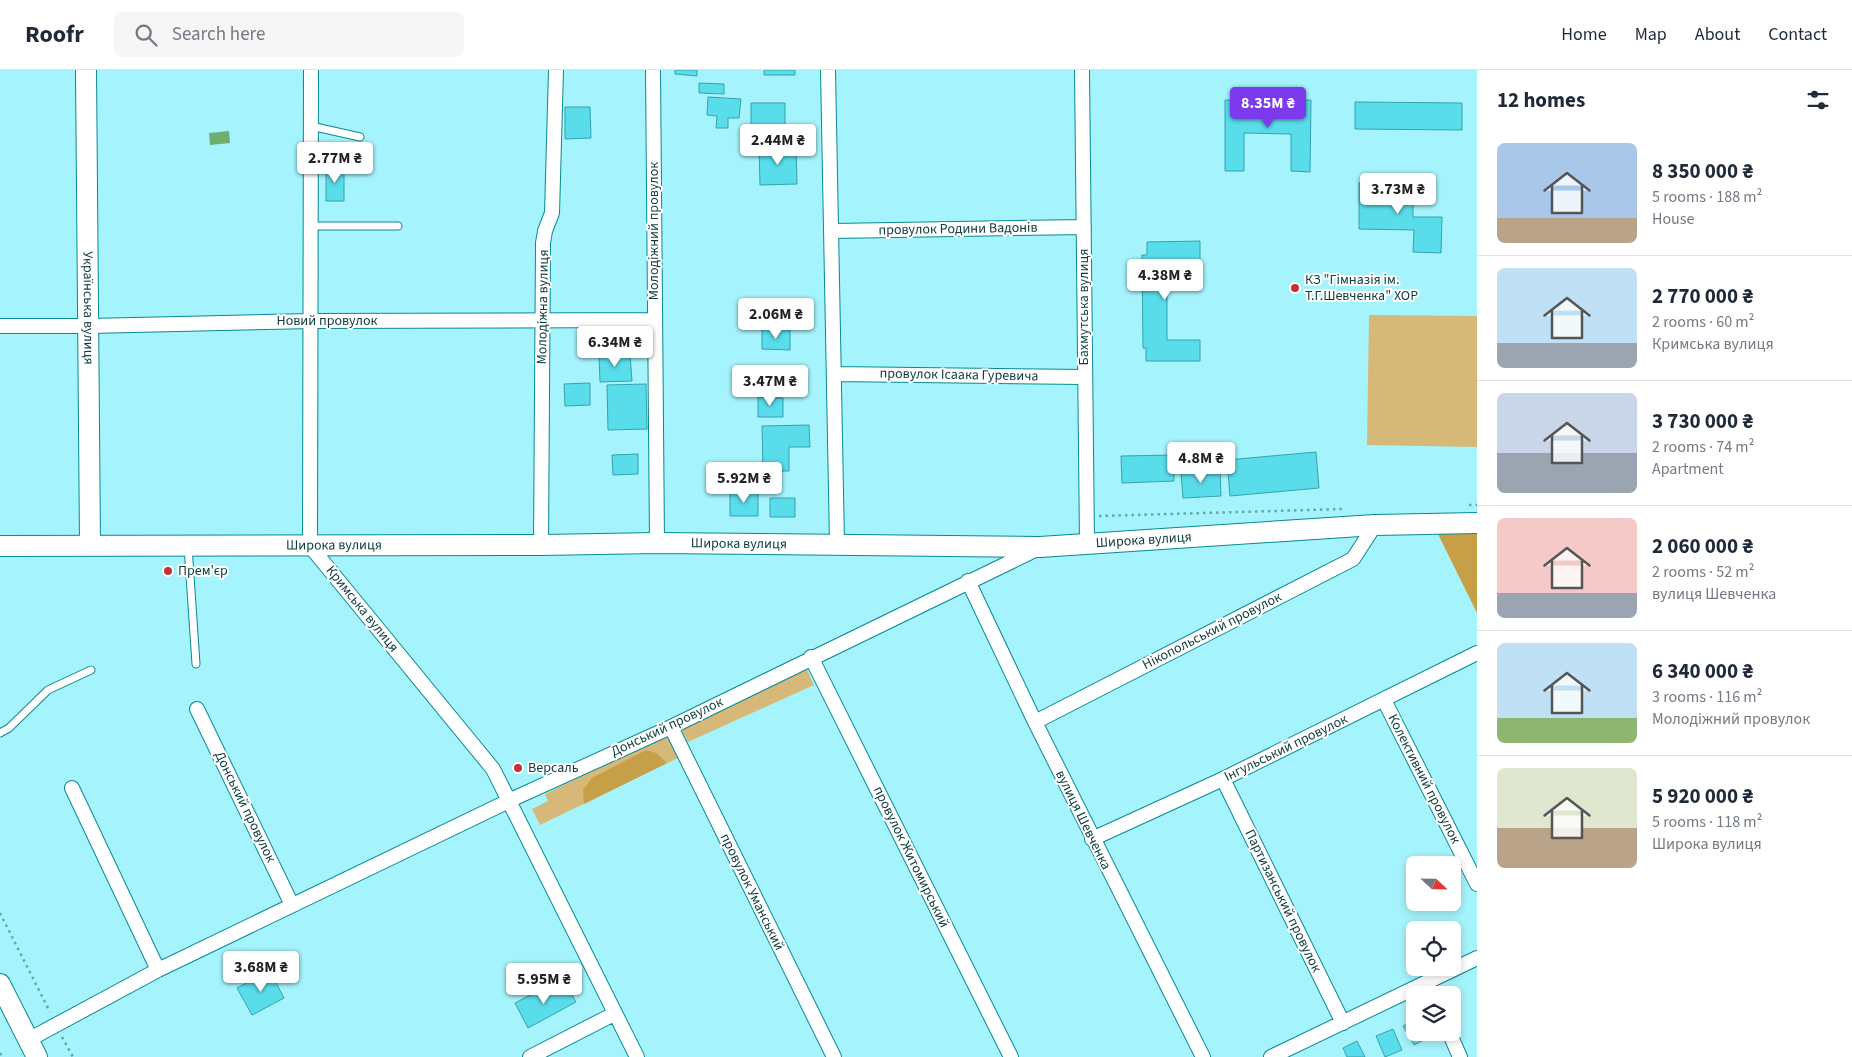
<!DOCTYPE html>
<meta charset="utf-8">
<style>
:root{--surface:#fff;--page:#f6f6f7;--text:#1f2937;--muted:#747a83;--line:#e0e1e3;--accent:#7c3aed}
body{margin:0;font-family:"Source Sans 3",sans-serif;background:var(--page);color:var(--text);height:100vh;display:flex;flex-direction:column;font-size:19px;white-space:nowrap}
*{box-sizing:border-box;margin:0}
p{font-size:16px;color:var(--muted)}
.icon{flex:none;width:28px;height:28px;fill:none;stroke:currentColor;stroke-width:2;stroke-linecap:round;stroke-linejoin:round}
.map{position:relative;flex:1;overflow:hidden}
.panel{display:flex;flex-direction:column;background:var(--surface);width:375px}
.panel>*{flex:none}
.needle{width:32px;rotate:112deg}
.fabs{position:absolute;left:1406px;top:786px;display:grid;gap:10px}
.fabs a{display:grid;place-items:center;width:55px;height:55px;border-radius:8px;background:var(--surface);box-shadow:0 2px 8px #0003;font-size:25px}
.price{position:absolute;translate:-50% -42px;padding:0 11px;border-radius:5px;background:#fff;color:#222;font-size:16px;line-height:32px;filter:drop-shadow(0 1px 2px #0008)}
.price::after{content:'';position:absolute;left:50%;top:30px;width:15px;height:11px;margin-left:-8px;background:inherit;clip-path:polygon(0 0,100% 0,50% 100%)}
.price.active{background:var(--accent);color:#fff}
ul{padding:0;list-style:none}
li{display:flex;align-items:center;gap:15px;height:125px;padding:0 20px}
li+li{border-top:1px solid var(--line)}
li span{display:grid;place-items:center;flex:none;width:140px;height:100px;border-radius:8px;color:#555}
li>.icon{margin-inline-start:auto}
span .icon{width:60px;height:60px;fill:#fffc;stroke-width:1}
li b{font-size:21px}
h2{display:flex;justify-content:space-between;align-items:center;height:60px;padding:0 20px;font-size:21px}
header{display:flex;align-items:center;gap:30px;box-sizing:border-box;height:70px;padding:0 25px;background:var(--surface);border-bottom:1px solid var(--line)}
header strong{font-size:24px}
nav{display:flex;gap:28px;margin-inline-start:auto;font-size:18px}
.search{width:350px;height:45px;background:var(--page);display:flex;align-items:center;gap:12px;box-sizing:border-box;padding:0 18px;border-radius:8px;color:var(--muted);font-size:19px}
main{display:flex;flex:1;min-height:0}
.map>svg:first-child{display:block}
.green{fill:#d6b879}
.forest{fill:#c79f47}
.water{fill:#6caf6f}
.building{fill:#59ddeb;stroke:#36a2ae}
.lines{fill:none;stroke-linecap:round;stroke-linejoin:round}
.lane-casing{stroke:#088994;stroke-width:9}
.street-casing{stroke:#088994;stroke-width:16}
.secondary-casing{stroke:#088994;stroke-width:22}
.path{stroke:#66a6ad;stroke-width:2.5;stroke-dasharray:2.5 4;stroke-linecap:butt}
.lane{stroke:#fff;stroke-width:7}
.street{stroke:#fff;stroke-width:14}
.secondary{stroke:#fff;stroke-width:20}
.poi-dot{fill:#c23234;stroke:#fff;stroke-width:2}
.labels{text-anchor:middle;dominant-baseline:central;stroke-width:4;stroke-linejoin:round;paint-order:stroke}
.street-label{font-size:14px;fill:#0d3b3f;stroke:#fff}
.poi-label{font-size:14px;fill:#0d3b3f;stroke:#fff;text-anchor:start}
</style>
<header>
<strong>Roofr</strong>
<div class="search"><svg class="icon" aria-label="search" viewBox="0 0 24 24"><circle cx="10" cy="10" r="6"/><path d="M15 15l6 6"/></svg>Search here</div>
<nav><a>Home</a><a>Map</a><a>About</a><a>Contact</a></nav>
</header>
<main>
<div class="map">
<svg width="1477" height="987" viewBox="0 0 1477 987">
<rect width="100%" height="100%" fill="#a5f3fc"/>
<path class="green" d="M1369 245 1477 246V377L1367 375Z
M807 600 814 615 688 672 681 659Z
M667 665 678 688 540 755 532 739 548 731 545 724Z"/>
<path class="forest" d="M1435 458H1477V543Z
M646 680 656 683 667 693 584 734 583 720 592 708Z"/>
<path class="water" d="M229 61 230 73 210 75 209 63Z"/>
<path class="building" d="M675 0H697V6L675 4Z
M764 0H795V5H764Z
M699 13 724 14V24L699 23Z
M708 27 741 29 739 48H728V58H716L717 46 707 45Z
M1225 30H1311L1310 102 1291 101V64L1244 63V101H1225Z
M1355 32 1462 33V60L1355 59Z
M751 33H785V64L751 65Z
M565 37H590L591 68 565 69Z
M796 76 797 114 760 115 759 77Z
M326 96H344V131H326Z
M1359 113 1413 114V147H1442L1441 183 1413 182 1414 160 1359 159Z
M1200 171V193H1167V270H1200V291H1146V278H1143L1142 185H1147V172Z
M762 259 790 260V280L762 279Z
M630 283 632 311 600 312 599 285Z
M590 313V335L565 336 564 314Z
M646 314 647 359 608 360 607 315Z
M758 327 783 328V347H758Z
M809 355 810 377H789V401H763L762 356Z
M1316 382 1319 418 1230 426 1227 390Z
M638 384V404L613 405 612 385Z
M1173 385 1174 411 1122 413 1121 386Z
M1220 401 1221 426 1183 428 1181 403Z
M730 422H758V446H730Z
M770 428H795V447H770Z
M270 901 284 928 252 945 237 918Z
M552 914 557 924 568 918 576 932 528 958 515 933Z
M1415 950V962H1430L1432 966 1414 975 1403 956Z
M1393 959 1402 980 1385 987 1376 966Z
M1357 971 1365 987H1347L1343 978Z"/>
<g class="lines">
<defs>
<path id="lane" d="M311 56 360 67
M311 156H398
M188 476 196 594
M0 663 9 658 48 620 91 600"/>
<path id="street" d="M311 0 310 476 493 699 637 987
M653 0 657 473
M828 0 837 474
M1082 0 1087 474
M832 161 1084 157
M0 256H89L312 251 654 250
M834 304 1084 307
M541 475 543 173 545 161 552 143 556 0
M968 511 1035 652 1203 987
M811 587 1011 987
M1384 630 1477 814
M197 639 292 835
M1035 652 1353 489 1375 455
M671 657 834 987
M1223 709 1343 953
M72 718 158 900
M1092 769 1223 709 1477 583
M1425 914 1431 925
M1449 962 1460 987
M28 970 158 900 517 727 671 657 1037 479
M530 987 614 944
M1271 987 1477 888"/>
<g id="secondary">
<path id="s1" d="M86 0 90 475"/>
<path id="s2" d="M0 476 541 475 657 473 1040 477 1375 455 1477 453"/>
<path d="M0 914 37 987"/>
</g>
</defs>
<use href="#lane" class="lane-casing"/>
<use href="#street" class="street-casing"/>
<use href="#secondary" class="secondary-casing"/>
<path class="path" d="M1469 435H1477
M1099 446 1343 439
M0 843 50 942
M62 967 73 987
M0 983 2 987"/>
<use href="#lane" class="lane"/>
<use href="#street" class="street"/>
<use href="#secondary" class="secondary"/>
</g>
<g class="poi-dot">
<circle cx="1295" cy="218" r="5"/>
<circle cx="168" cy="501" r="5"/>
<circle cx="518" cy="698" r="5"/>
</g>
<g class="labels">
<g class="street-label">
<text transform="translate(958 159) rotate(-1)">провулок Родини Вадонів</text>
<text transform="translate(654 161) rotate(-90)">Молодіжний провулок</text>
<text transform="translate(543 237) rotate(-89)">Молодіжна вулиця</text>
<text transform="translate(1084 237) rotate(-90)">Бахмутська вулиця</text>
<text stroke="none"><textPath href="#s1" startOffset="238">Українська вулиця</textPath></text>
<text x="327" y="251">Новий провулок</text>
<text transform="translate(959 305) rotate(1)">провулок Ісаака Гуревича</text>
<text stroke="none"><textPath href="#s2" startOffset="1144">Широка вулиця</textPath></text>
<text stroke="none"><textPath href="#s2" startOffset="739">Широка вулиця</textPath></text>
<text stroke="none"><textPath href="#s2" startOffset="334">Широка вулиця</textPath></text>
<text transform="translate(362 539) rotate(51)">Кримська вулиця</text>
<text transform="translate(1212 561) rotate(-27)">Нікопольський провулок</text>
<text transform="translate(667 657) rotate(-25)">Донський провулок</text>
<text transform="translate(1286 678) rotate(-26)">Інгульський провулок</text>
<text transform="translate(1424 709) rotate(63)">Колективний провулок</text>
<text transform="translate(245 737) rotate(64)">Донський провулок</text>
<text transform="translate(1083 750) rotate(64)">вулиця Шевченка</text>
<text transform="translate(911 787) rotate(64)">провулок Житомирський</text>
<text transform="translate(752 822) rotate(64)">провулок Уманський</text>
<text transform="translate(1283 831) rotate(64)">Партизанський провулок</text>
</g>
<g class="poi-label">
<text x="1305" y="210">КЗ "Гімназія ім.<tspan x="1305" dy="16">Т.Г.Шевченка" ХОР</tspan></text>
<text x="178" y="501">Прем'єр</text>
<text x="528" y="698">Версаль</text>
</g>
</g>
</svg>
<div class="fabs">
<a><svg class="needle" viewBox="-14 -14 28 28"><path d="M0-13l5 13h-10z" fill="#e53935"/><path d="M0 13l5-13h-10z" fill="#747a83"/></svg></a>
<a><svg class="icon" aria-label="locate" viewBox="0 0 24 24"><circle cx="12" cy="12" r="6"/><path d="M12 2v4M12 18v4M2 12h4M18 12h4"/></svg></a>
<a><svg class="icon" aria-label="layers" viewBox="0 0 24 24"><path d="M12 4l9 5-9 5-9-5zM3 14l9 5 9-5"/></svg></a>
</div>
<b class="price active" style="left:1268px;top:59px">8.35M ₴</b>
<b class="price" style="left:778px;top:96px">2.44M ₴</b>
<b class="price" style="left:335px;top:114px">2.77M ₴</b>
<b class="price" style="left:1398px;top:145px">3.73M ₴</b>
<b class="price" style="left:1165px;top:231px">4.38M ₴</b>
<b class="price" style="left:776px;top:270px">2.06M ₴</b>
<b class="price" style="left:615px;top:298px">6.34M ₴</b>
<b class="price" style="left:770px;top:337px">3.47M ₴</b>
<b class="price" style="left:1201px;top:414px">4.8M ₴</b>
<b class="price" style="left:744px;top:434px">5.92M ₴</b>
<b class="price" style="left:261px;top:923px">3.68M ₴</b>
<b class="price" style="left:544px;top:935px">5.95M ₴</b>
</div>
<section class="panel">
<h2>12 homes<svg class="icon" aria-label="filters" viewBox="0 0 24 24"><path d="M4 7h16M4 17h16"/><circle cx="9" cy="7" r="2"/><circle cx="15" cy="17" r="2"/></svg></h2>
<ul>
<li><span style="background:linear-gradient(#a9c7e8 75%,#b9a48a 0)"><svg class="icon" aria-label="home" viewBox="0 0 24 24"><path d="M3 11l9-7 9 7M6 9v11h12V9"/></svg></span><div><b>8 350 000 ₴</b><p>5 rooms · 188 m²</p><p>House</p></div></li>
<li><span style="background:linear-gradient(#bfe0f5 75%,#9aa5b1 0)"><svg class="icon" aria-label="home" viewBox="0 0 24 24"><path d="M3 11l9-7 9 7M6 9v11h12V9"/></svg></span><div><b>2 770 000 ₴</b><p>2 rooms · 60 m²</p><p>Кримська вулиця</p></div></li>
<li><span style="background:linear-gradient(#c9d6e8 60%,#9aa5b1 0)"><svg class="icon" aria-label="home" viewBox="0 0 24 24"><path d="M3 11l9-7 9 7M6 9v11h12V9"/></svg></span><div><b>3 730 000 ₴</b><p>2 rooms · 74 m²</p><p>Apartment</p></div></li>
<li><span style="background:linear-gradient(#f6c9c9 75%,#9aa5b1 0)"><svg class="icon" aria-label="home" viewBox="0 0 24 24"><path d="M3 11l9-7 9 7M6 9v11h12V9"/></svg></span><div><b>2 060 000 ₴</b><p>2 rooms · 52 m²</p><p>вулиця Шевченка</p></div></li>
<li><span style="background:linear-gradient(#bfe0f5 75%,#8fb573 0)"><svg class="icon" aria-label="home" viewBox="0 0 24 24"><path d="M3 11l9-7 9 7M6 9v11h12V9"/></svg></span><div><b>6 340 000 ₴</b><p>3 rooms · 116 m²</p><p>Молодіжний провулок</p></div></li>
<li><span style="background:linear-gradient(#dfe7d0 60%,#b9a48a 0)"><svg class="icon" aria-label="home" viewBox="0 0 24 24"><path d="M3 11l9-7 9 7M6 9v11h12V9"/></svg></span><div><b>5 920 000 ₴</b><p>5 rooms · 118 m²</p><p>Широка вулиця</p></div></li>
</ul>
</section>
</main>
